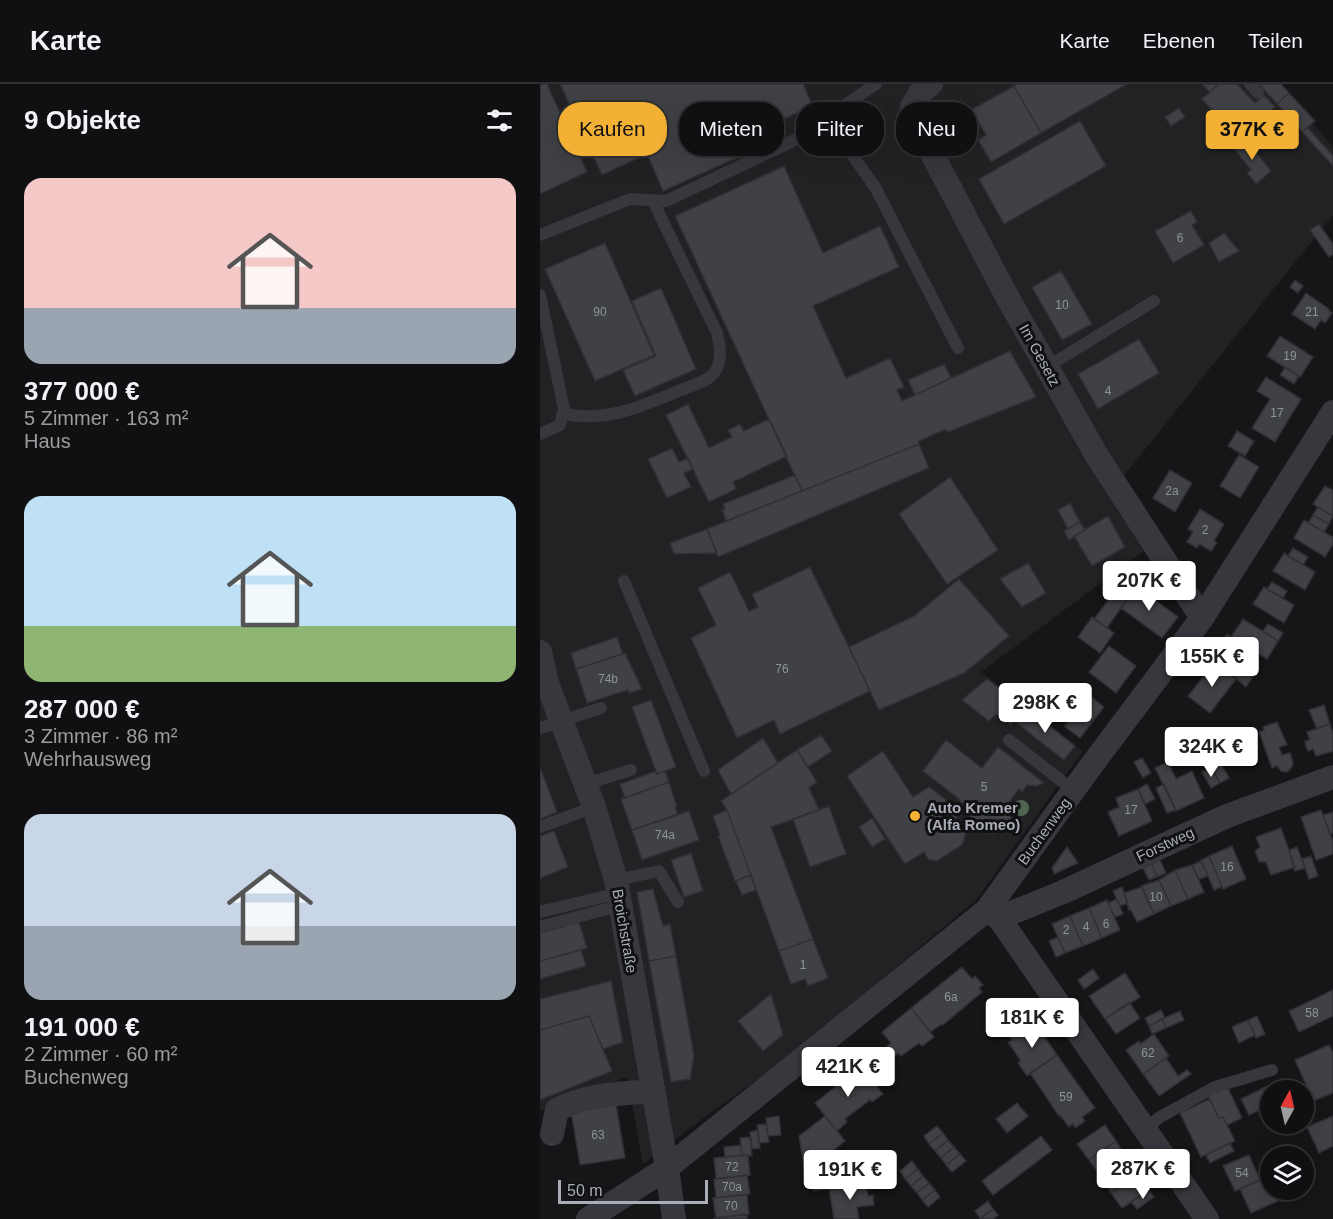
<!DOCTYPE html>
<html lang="de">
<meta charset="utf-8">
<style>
:root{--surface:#101012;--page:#1e1e20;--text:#f1f3f6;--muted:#9c9d9f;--line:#303032;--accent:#f2b134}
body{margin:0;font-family:Helvetica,sans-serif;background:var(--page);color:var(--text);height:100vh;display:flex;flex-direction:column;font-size:22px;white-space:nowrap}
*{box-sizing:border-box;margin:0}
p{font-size:20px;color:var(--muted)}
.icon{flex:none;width:33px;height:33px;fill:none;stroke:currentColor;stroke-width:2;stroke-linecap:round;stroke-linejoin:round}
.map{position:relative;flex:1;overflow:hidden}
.panel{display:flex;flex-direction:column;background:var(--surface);width:540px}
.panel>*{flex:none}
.top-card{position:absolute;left:18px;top:18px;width:570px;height:54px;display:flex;gap:12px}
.needle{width:39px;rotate:8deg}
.tools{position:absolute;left:720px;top:996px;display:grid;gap:12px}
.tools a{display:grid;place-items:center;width:54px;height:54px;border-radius:50%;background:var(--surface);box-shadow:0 6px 24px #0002,0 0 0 2px var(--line);font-size:30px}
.scale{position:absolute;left:18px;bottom:15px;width:150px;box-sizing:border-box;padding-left:6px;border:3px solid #a8adb8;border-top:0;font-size:16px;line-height:21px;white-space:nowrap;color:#a8adb8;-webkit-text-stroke:4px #111113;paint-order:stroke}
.price{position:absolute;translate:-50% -51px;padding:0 14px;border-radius:6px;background:#fff;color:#222;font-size:20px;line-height:39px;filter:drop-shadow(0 2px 3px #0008)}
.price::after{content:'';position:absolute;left:50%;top:36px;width:18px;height:14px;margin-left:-9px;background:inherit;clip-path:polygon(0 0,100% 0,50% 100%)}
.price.active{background:var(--accent);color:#111}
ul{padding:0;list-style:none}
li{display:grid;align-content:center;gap:12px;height:318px;padding:0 24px}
li span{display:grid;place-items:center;height:186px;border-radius:18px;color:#555}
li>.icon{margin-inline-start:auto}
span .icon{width:108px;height:108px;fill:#fffc;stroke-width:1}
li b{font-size:26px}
h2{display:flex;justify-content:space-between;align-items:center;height:72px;padding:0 24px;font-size:26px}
.pill{padding:0 21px;border-radius:24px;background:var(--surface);box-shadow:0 6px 24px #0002,0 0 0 2px var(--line);font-size:21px;line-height:54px}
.pill.active{background:var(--accent);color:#111}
header{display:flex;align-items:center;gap:36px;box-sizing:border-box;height:84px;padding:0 30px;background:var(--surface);border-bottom:2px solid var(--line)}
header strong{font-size:28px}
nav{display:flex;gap:33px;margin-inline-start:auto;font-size:21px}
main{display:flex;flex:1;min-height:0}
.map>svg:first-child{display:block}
.built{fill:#222225}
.building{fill:#404145;stroke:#303034;stroke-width:1.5}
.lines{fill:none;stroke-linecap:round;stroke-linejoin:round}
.service{stroke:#37383d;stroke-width:12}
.minor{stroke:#37383d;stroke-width:24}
.tree{fill:#506452}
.poi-dot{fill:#f2b134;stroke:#111113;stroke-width:2}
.labels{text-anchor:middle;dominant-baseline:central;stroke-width:6;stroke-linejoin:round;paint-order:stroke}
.number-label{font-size:12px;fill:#8e929b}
.street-label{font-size:15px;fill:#a8adb8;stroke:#111113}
.poi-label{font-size:15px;font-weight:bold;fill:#a8adb8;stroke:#111113;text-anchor:start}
</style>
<header>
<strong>Karte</strong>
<nav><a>Karte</a><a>Ebenen</a><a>Teilen</a></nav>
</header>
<main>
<section class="panel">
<h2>9 Objekte<svg class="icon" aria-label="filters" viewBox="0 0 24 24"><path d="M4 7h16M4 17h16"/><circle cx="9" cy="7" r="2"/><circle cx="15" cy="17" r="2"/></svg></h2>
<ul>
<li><span style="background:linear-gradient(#f6c9c9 70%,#9aa5b1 0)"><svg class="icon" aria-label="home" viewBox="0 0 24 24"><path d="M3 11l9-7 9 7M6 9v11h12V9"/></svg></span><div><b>377 000 €</b><p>5 Zimmer · 163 m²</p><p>Haus</p></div></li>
<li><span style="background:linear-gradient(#bfe0f5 70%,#8fb573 0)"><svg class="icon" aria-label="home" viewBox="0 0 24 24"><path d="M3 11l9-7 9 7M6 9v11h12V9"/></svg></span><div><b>287 000 €</b><p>3 Zimmer · 86 m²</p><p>Wehrhausweg</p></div></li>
<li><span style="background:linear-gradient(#c9d6e8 60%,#9aa5b1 0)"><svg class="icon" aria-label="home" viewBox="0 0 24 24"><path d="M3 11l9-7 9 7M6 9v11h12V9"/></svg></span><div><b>191 000 €</b><p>2 Zimmer · 60 m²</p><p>Buchenweg</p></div></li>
</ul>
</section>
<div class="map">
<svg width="793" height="1135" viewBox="0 0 793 1135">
<rect width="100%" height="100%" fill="#161618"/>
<path class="built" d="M0 0H739L793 63V131L571 408 605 466 441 588 543 667 436 816 249 973 170 1029 103 1080 87 993 0 1027Z"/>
<path class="building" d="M0 0H7L47 88 0 110Z
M20 0H263L273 22 226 43 232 58 123 107 107 70 62 91Z
M477 0H587L501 49 474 2Z
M662 0H679L670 8Z
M679 0H697L715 19 724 11 735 23 699 55 662 15Z
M719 0H741L749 9 737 20Z
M474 2 501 49 451 78 438 56 446 51 431 26Z
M749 9 775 37 762 48 737 20Z
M639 24 645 33 631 42 625 33Z
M540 37 566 82 464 140 439 95Z
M720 38 727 44 719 52 713 44Z
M713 44 724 61 715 68 704 53Z
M768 44 793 72V82L762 48Z
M704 53 731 87 716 100 707 89 711 86 693 63Z
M244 82 283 169 340 142 359 183 273 222 306 294 350 274 364 303 357 306 362 317 470 267 496 313 408 348 406 345 379 357V360L262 407 135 132Z
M651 127 657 138 652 141 664 161 633 179 615 147Z
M779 140 793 160V170L789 173 770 146Z
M684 149 699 167 679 178 669 159Z
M65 159 114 271 55 297 5 185Z
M521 187 552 240 522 256 492 203Z
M755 196 763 202 758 209 750 203Z
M121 204 156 285 95 312 83 286 116 272 92 217Z
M766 209 789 225 788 226 792 229 785 239 781 236 775 245 752 230Z
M740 252 773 273 760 293 727 272Z
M599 255 619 289 558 325 538 290Z
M404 280 411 294 375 311 368 296Z
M745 283 759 292 754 300 740 291Z
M726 293 761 315 735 358 712 344 730 315 717 307Z
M148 320 169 364 192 353 188 346 200 340 204 347 229 335 247 372 193 398 196 405 169 418 126 331Z
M697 347 714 357 705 372 688 362Z
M379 360 389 384 178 473 167 445Z
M132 364 139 378 148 374 153 385 144 389 151 403 127 414 108 375Z
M699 371 719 383 700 414 680 402Z
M630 386 652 399 635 428 613 414Z
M255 391 262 407 186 437 182 426 185 425 183 420Z
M410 393 458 466 407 500 359 430Z
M785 402 793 406V432L773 420Z
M530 419 540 438 528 445 518 426Z
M778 423 793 432 789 440 773 431Z
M660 425 684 440 674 457 677 459 671 467 659 460 657 464 647 458 653 448 648 445Z
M773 431 789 440 784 448 768 439Z
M568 432 585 463 552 482 534 452Z
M764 436 793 453V460L785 473 754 454Z
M540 438 545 446 529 456 524 447Z
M167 445 177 469 134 470 130 459Z
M753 464 768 473 763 481 748 472Z
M744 469 775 488 765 506 733 487Z
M488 479 506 509 482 523 460 495Z
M270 483 330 607 240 650 234 636 197 654 151 554 176 541 158 504 190 488 209 527 218 523 212 510Z
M419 495 469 552 424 589 339 626 309 563 374 532Z
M732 498 747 507 743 514 727 505Z
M586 499 594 505 567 544 554 535 570 514 573 516Z
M596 502 638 533 622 554 581 524Z
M724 503 754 521 744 539 713 520Z
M552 533 574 549 560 569 538 553Z
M703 535 738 557 727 575 691 553Z
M728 540 743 549 738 557 723 547Z
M687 550 703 561 699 568 682 558Z
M77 553 83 570 36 585 31 569Z
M682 558 697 568 692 575 677 566Z
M569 562 596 582 576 609 549 588Z
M85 569 102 605 89 609 88 606 47 619 36 585Z
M696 576 715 590 706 603 687 587Z
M675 578 696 595 670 629 648 612Z
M447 595 485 623 471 641 456 630 449 637 422 616Z
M532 603 546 614 549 611 564 623 540 654 524 642 527 639 513 628Z
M111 616 136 683 117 690 92 623Z
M784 621 790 640 777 645 769 626Z
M485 623 535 662 524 676 474 637Z
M737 638 747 661 739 663 742 671 750 669 753 678 752 683 747 688 741 687 737 682 732 684 719 648 724 646 723 643Z
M790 640 793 649V667L776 672 773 665 768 667 766 663 765 657 770 656 767 648Z
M281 651 292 667 268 683 257 666Z
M223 654 238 679 191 710 178 686Z
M406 656 442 684 458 663 504 699 497 702 487 701 482 708 479 705 470 717 467 725 473 737 453 750 439 747 419 715 383 687Z
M257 666 277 698 269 704 279 726 231 743 273 855 239 867 187 726 181 717Z
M343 667 373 713 389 703 405 715 426 749 422 761 397 777 388 775 384 768 365 780 307 692Z
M602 674 611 689 603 694 594 678Z
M628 678 636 695 652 687 664 714 636 727 615 684Z
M680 678 689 694 680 699 671 683Z
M0 683 17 728 0 735Z
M671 683 680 699 671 704 662 688Z
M116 687 117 690 125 687 129 698 85 714 80 700Z
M129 698 137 723H135L138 730 92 746 81 715Z
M607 700 615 715 605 720 598 705Z
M624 700 636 726 627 729 616 704Z
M598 705 612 737 579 752 568 728 579 723 576 714Z
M289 722 306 770 270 783 253 735Z
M187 726 211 791 195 797 178 752 180 751 173 732Z
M781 726 793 757V770L776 776 761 733Z
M149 727 159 756 102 776 92 746Z
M793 728V749L790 750 783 731Z
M332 734 345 755 332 763 319 743Z
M741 744 755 783 731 791 726 778H719L715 767 720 763 716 753Z
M14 747 28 783 0 794V752Z
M692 762 706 795 683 805 669 772Z
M527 763 538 779 514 790 512 784Z
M757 763 765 784 755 787 749 766Z
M151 769 163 807 144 813 131 776Z
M669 772 682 803 674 806 661 776Z
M771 772 778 792 769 795 762 775Z
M620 776 626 789 617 793 612 780Z
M661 777 668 792 659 795 652 781Z
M612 780 617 793 609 796 603 784Z
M652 781 664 808 648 815 635 786Z
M635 786 648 815 631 822 619 796Z
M211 791 216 806 202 811 196 797Z
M619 796 631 822 614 830 601 802Z
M582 803 588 819 580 822 573 807Z
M602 803 614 830 597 838 591 826H589L584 809Z
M113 805 123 842 130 840 136 872 109 877 97 808Z
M577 815 583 830 575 833 568 819Z
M567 816 580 846 562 854 549 824Z
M549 824 562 854 543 862 530 832Z
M530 832 543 862 525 869 512 840Z
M39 838 47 864 0 877V849Z
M518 853 525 869 516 873 509 857Z
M273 855 288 894 268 902 265 895 251 900 239 867Z
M41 866 46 882 0 895V877Z
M136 872 154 971 150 995 131 998 109 877Z
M422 883 432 895 435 892 443 901 439 904 442 908 403 941 402 940 390 948 371 924Z
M553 885 559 894 544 905 538 896Z
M585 889 600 913 565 935 549 912Z
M71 897 83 958 63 965 49 932 0 946V915Z
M793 906V932L759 948 749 927Z
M231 910 243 951 223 967 198 937Z
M589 918 600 934 576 950 565 935Z
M371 924 394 953 382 962 379 959 361 972 358 969 355 972 347 962 351 959 342 948Z
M621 926 625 934 609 942 605 934Z
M640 927 644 936 626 944 622 935Z
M49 932 72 987 0 1016V946Z
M717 932 725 950 716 954 708 936Z
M622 935 626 944 612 950 609 942Z
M708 936 715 951 699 959 692 943Z
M495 939 517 971 487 992 478 979 481 977 468 958 472 956 470 952 480 945 483 948Z
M614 950 629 972 603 990 586 966 599 957 600 960Z
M789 961 793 969V1009L773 1017 755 976Z
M517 971 555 1024 542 1033 545 1037 535 1044 533 1040 529 1043 520 1031 519 1032 490 989Z
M626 974 638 992 647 986 651 990 619 1012 603 990Z
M321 982 343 1010 332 1018 330 1016 305 1035 307 1038 297 1047 275 1019Z
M738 997 743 1006H730V1021L709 1031 701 1015Z
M687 1002 702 1034 687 1041 683 1033 679 1034 668 1012Z
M670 1015 679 1034 683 1033 695 1057 661 1073 640 1029Z
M477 1019 488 1032 467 1049 456 1035Z
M76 1020 85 1074 40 1081 31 1027Z
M239 1032 241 1051 228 1052 226 1034Z
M285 1032 305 1057 294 1066 295 1070H298L299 1078 304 1077 308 1102 274 1107 271 1094 275 1093 273 1082 264 1083 259 1052Z
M793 1032V1062L779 1069 767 1043Z
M226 1040 229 1058 219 1059 217 1041Z
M565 1041 576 1057 549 1076 537 1060Z
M397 1042 403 1049 389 1060 384 1052Z
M218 1046 220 1064 212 1065 210 1048Z
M403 1049 408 1056 395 1067 389 1060Z
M501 1052 512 1066 453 1111 442 1097Z
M210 1053 212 1072 202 1071 200 1054Z
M408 1056 414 1063 401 1074 395 1067Z
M576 1057 587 1074 560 1092 549 1076Z
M690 1059 694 1067 670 1079 666 1071Z
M201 1061 202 1071 185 1073 184 1063Z
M414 1063 420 1070 406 1081 401 1074Z
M420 1070 426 1077 412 1088 406 1081Z
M208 1071 210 1091 176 1095 174 1074Z
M709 1071 720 1096 695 1107 683 1082Z
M587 1074 598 1090 571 1109 560 1092Z
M372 1077 378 1085 365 1095 360 1087Z
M378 1085 383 1092 371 1102 365 1095Z
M598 1090 609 1106 582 1124 571 1109Z
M207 1091 210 1110 176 1114 174 1095Z
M383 1092 389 1099 377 1109 371 1102Z
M727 1093 730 1106H733L738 1117 711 1129 700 1105Z
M326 1099 328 1112 333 1111 334 1121 317 1123 319 1135H294L289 1104Z
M389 1099 395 1106 382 1116 377 1109Z
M395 1106 400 1113 388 1123 382 1116Z
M609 1106 614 1113 597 1125 591 1118Z
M207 1111 209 1130 176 1134 173 1114Z
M448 1117 453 1125 440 1134 435 1127Z
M453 1125 458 1131 453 1135H441Z
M207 1130V1135H173L176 1134Z"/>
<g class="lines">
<path class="service" d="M710 0 718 9
M286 34 335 103 418 264
M0 151 90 115 126 117 251 58 336 0
M0 211 24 325 20 341 0 350
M507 283 614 217
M24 330C69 338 100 323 141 306 151 302 167 298 174 289 183 277 180 262 177 249L113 117
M84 497 164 687
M0 644 61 624
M469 656 533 706
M45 700 91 686
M0 743 54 723
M76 796 119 787 138 818
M0 828 79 809
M0 843 81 821
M606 1044 620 1033 675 1003 732 986"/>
<path class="minor" d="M391 0 381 8 372 23 376 39 464 207 557 372 662 534
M0 568 7 599 54 723 76 796 127 1084 134 1135
M447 826 459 834 667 1135
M459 834 523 808 687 732 793 693
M12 1050 17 1026C45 1010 81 1010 113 1007
M48 1135 127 1084 447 826 551 682 662 534 793 328"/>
</g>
<circle class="tree" cx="481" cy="724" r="8"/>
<circle class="poi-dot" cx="375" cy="732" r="6"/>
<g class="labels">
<g class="number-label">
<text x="640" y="154">6</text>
<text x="522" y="221">10</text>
<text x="60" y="228">90</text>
<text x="772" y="228">21</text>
<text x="750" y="272">19</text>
<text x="568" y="307">4</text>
<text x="737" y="329">17</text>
<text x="632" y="407">2a</text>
<text x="665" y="446">2</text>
<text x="242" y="585">76</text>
<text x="68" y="595">74b</text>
<text x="444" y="703">5</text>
<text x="591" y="726">17</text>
<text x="125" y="751">74a</text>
<text x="687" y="783">16</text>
<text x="616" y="813">10</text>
<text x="566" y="840">6</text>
<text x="546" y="843">4</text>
<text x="526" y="846">2</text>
<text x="263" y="881">1</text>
<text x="411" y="913">6a</text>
<text x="772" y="929">58</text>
<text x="608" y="969">62</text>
<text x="526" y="1013">59</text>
<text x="58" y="1051">63</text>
<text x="192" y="1083">72</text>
<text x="702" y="1089">54</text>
<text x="192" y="1103">70a</text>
<text x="191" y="1122">70</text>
</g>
<g class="street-label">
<text transform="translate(500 271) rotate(61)">Im Gesetz</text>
<text transform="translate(504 747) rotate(-54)">Buchenweg</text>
<text transform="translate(625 760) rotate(-25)">Forstweg</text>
<text transform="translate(85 847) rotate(80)">Broichstraße</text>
</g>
<g class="poi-label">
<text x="387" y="723">Auto Kremer<tspan x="387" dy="17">(Alfa Romeo)</tspan></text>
</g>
</g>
</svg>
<div class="tools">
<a><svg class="needle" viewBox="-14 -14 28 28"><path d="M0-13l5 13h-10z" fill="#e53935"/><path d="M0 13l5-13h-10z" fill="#9c9d9f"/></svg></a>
<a><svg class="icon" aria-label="layers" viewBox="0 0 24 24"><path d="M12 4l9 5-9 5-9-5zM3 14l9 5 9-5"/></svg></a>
</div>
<div class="scale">50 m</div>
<b class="price active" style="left:712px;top:77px">377K €</b>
<b class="price" style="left:609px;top:528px">207K €</b>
<b class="price" style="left:672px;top:604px">155K €</b>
<b class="price" style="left:505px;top:650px">298K €</b>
<b class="price" style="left:671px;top:694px">324K €</b>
<b class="price" style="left:492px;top:965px">181K €</b>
<b class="price" style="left:308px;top:1014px">421K €</b>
<b class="price" style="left:603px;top:1116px">287K €</b>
<b class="price" style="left:310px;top:1117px">191K €</b>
<div class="top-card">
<a class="pill active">Kaufen</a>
<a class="pill">Mieten</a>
<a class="pill">Filter</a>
<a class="pill">Neu</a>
</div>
</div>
</main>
